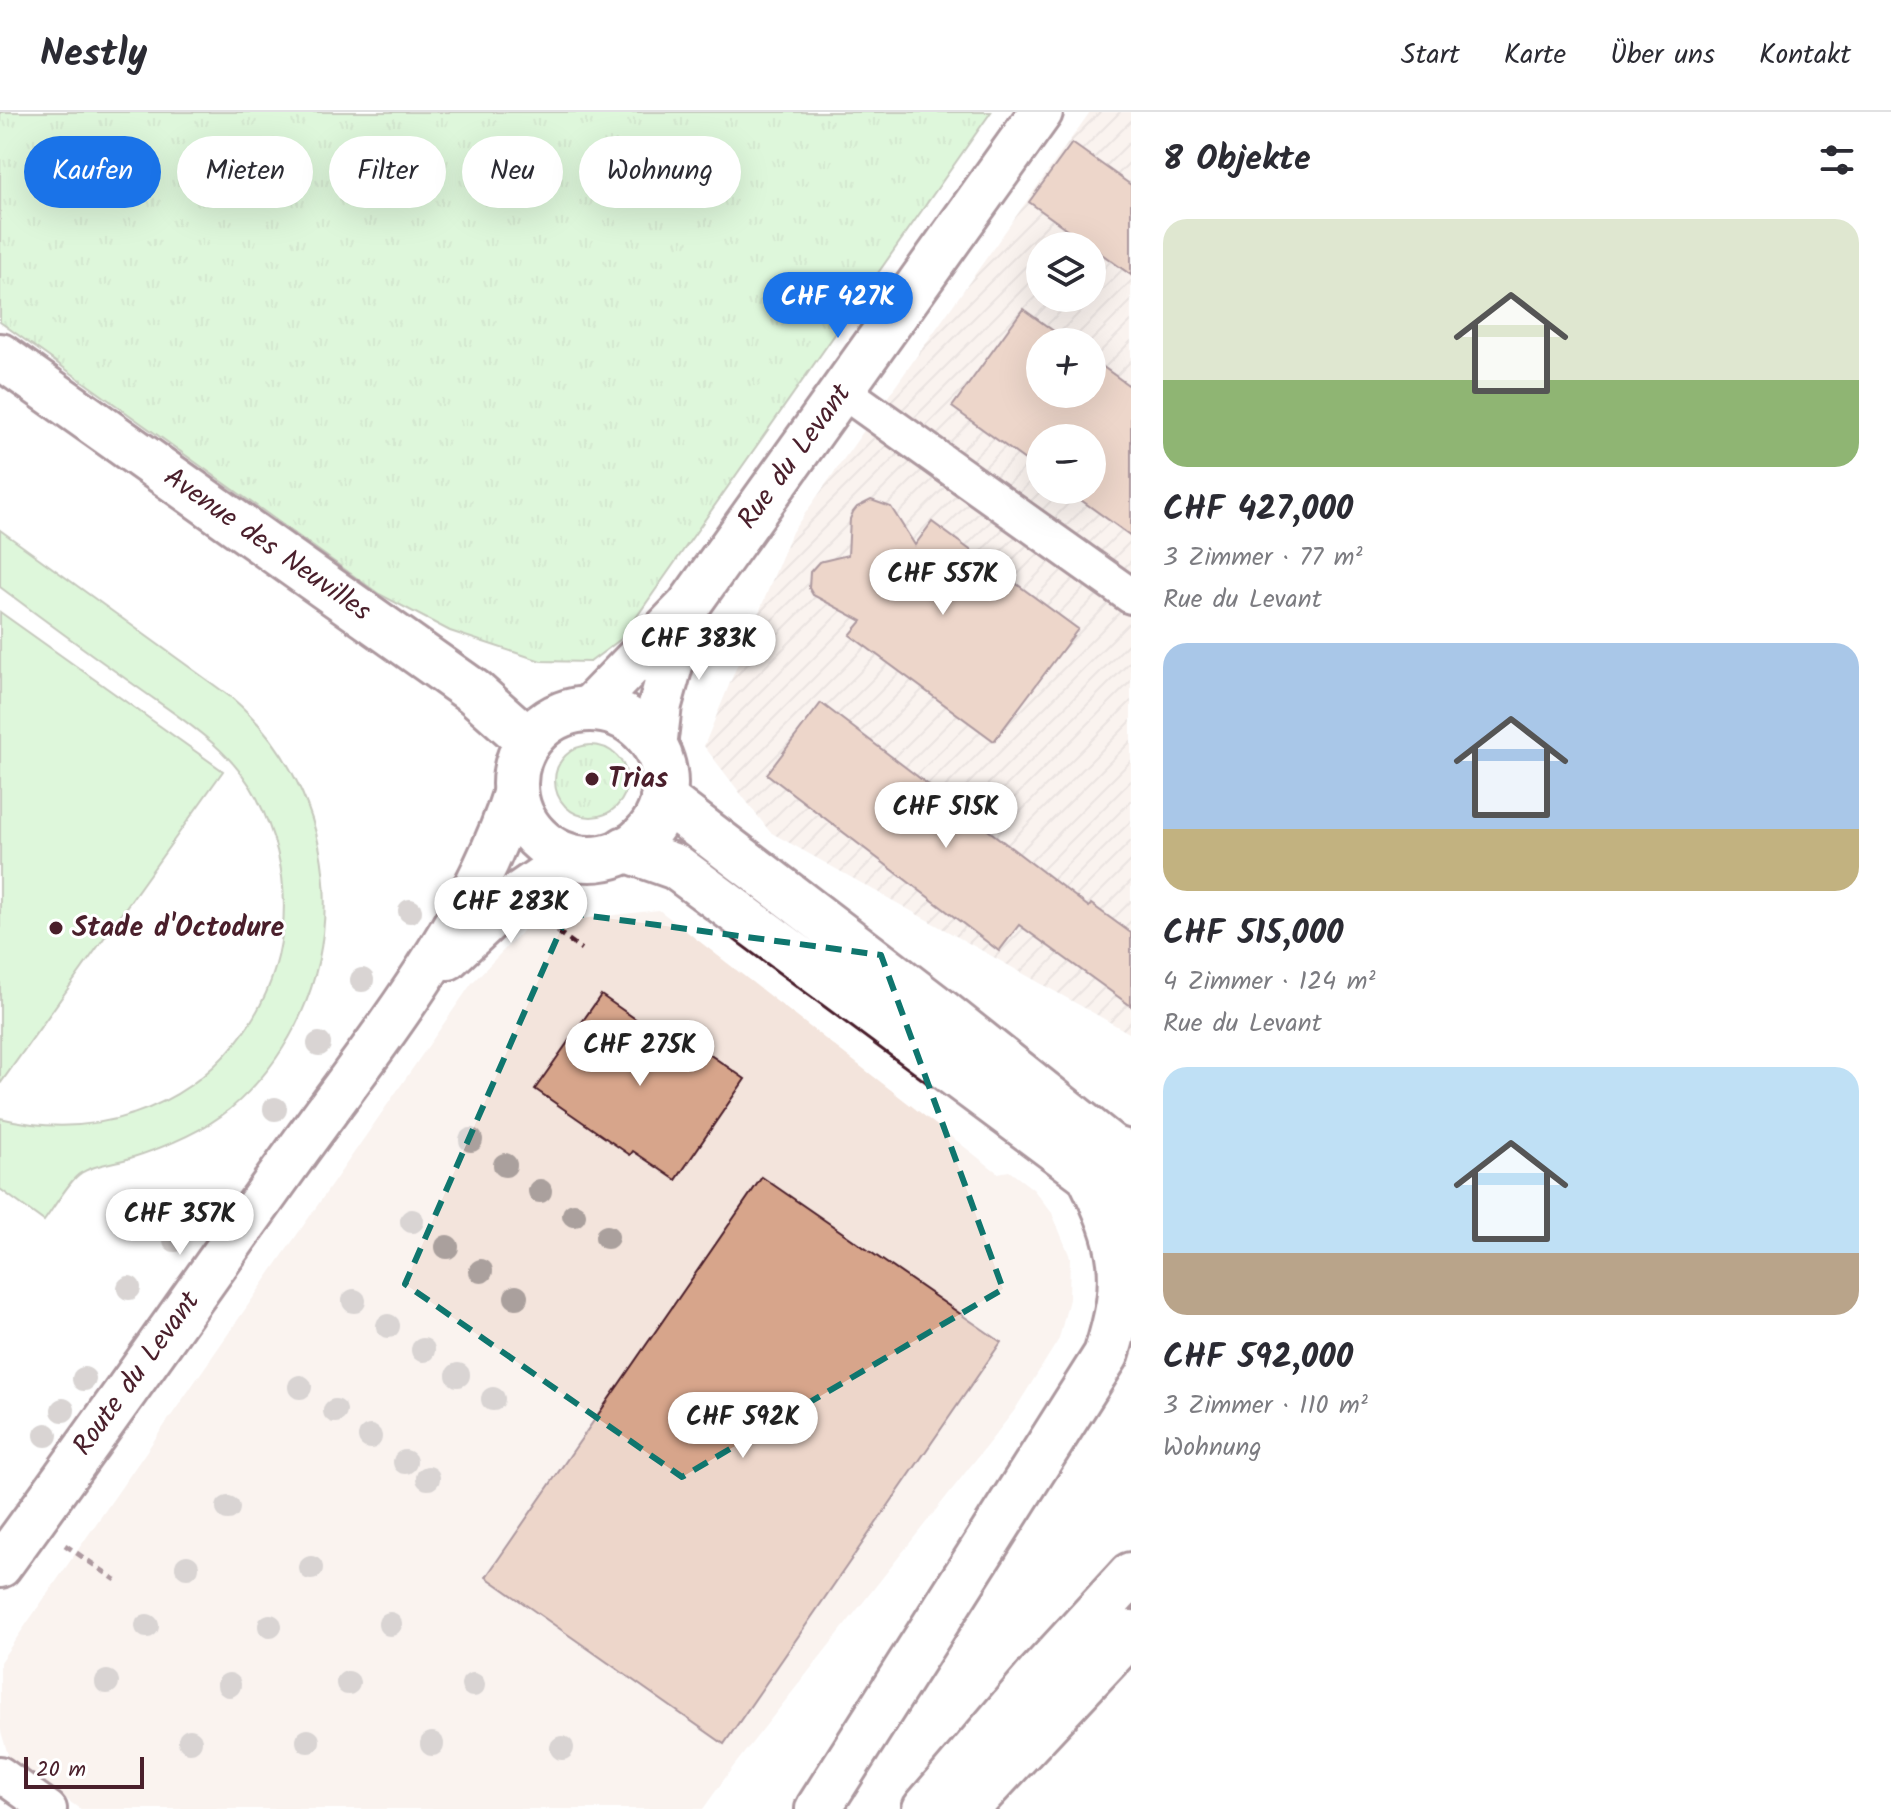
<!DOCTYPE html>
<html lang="de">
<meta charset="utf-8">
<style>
:root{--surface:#fff;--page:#f2f2f3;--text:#2b2b33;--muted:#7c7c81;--line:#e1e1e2;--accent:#1a73e8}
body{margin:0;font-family:Kalam,sans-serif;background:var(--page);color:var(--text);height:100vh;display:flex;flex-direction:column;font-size:30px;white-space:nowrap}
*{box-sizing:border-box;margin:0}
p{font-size:26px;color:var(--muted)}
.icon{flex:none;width:44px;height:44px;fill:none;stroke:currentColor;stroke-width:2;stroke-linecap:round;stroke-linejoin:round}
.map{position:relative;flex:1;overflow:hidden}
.details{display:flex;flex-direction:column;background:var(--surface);width:760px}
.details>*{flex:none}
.guide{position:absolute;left:24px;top:24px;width:760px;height:72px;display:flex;gap:16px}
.controls{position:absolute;left:1026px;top:120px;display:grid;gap:16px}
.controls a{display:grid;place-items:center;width:80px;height:80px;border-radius:50%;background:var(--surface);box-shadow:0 8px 32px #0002;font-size:40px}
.scale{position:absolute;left:24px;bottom:20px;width:120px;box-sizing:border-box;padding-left:8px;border:4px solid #4a1f2b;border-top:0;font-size:22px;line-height:28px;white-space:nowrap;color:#4a1f2b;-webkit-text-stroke:6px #fff;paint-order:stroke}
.price{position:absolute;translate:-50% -68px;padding:0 18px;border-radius:28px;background:#fff;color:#222;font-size:26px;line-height:52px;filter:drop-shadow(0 2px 4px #0008)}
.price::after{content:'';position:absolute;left:50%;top:48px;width:24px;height:18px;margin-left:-12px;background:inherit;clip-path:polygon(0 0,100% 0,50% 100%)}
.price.active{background:var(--accent);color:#fff}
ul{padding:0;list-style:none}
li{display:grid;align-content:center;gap:16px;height:424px;padding:0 32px}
li span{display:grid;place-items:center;height:248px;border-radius:24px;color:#555}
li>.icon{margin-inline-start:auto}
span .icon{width:144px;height:144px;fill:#fffc;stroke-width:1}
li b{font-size:34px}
h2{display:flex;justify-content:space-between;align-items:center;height:96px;padding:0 32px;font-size:34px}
.chip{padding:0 28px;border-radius:36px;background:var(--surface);box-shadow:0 8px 32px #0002;font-size:28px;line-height:72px}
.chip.active{background:var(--accent);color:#fff}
header{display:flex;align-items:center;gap:48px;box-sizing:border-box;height:112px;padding:0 40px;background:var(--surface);border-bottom:2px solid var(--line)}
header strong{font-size:38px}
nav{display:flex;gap:44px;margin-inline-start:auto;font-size:28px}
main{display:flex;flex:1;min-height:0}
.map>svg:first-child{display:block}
.built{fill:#f3e4dc}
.industrial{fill:url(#industrial-furrows);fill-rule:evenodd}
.grass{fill:url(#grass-tufts);stroke:#80866d;stroke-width:2}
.garden{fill:#b7edaf;stroke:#80866d;stroke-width:2}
.building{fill:#d7a58b;stroke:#4a1f2b;stroke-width:2}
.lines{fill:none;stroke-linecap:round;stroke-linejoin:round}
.minor-casing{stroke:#4a1f2b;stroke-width:40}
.tertiary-casing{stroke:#4a1f2b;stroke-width:48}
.primary-casing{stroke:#4a1f2b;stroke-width:50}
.trunk-casing{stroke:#4a1f2b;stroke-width:50}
.motorway-casing{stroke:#4a1f2b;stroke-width:50}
.path{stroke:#4a1f2b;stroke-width:5;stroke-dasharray:8 6;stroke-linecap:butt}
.minor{stroke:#fff;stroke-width:34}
.tertiary{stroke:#fff;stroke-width:42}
.primary{stroke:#fff;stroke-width:44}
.trunk{stroke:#fff;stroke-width:44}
.motorway{stroke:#fff;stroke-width:44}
.tree{fill:#aaa09d}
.marked{fill:none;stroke:#0f766e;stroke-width:6;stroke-dasharray:16 10;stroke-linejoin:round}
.poi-dot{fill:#4a1f2b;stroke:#fff;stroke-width:3}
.labels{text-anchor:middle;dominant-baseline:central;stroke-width:6;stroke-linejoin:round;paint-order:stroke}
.street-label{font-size:28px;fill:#4a1f2b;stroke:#fff}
.poi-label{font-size:28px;font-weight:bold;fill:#4a1f2b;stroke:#fff;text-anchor:start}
</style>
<header>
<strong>Nestly</strong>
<nav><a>Start</a><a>Karte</a><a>Über uns</a><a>Kontakt</a></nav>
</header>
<main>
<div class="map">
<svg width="1131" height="1697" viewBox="0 0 1131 1697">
<defs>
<pattern id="industrial-furrows" width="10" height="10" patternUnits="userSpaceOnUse" patternTransform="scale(2)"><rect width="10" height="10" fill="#f3e4dc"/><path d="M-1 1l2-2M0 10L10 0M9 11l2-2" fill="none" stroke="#d2c3bd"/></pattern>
<pattern id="grass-tufts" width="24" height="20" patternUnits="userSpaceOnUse" patternTransform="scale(2)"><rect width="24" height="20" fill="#b7edaf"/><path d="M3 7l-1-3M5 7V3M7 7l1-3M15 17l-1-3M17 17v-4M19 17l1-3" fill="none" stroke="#9fcb97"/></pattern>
</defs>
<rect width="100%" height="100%" fill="#fff"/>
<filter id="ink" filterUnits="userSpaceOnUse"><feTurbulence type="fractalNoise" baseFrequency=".0125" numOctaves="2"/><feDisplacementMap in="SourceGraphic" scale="16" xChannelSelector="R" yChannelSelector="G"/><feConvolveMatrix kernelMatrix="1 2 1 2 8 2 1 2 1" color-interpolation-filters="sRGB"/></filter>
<g filter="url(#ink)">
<path class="built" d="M659 798 998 1061 1009 1059 1033 1077 1052 1101 1070 1145 1069 1187 1059 1227 1014 1299 733 1655 703 1697H80L9 1646 0 1616V1550L472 871 528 813Z"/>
<path class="industrial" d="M1090 0H1131V922L770 720 704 634 792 420ZM1040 134H1092V186H1040ZM1040 230H1092V282H1040ZM1040 326H1092V378H1040Z"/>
<path class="grass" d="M0 0H991L621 527 590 550 541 549 450 519 379 482 0 210Z
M555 669a36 36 0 1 1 72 0a36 36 0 1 1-72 0Z"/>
<path class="garden" d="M0 418 232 586C357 694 355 890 230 997 201 1021 163 1036 127 1047 113 1051 93 1053 81 1061 70 1067 53 1097 44 1109L0 1077V1006C194 1054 348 865 257 686 230 634 178 605 133 572 88 540 44 508 0 475Z
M0 500 223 659 0 972Z"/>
<path class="building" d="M1072 31 1131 73V163L1029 90Z
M1023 197 1069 230H1040V282H1092V247L1131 275V424L1067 378H1092V326H1040V359L952 295Z
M871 388 891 395 915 433 932 410 1078 517 994 629 850 523 862 509 813 483 809 476 810 460 819 450 848 443 850 407 853 400 857 395Z
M821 591 1089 795 1091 792 1131 821V894L1019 813 999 839 767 662Z
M601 883 686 942 693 931 745 967 676 1068 633 1039 630 1043 535 977Z
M762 1065 1001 1230 724 1632 486 1465Z"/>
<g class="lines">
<defs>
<path id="minor" d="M843 279 1131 484
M0 1662 49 1697"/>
<path id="tertiary" d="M588 597 688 494 1041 0
M655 635 660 593 685 503
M448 846 511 787 572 745
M0 1454C99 1319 195 1181 293 1045 375 931 472 815 515 679"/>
<path id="primary" d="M0 244 474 580 528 628
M515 672a75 75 0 1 1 150 0a75 75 0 1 1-150 0Z"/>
<path id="trunk" d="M663 687 943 901 1131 1051
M625 737 676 755 1089 1062C1124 1133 1131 1165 1106 1243L818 1697
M925 1697 1039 1563 1131 1463
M966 1697 1131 1521"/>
<path id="motorway" d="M1111 1036 1131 1042
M1089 1062 1131 1096"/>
</defs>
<use href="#minor" class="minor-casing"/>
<use href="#tertiary" class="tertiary-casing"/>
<use href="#primary" class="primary-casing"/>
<use href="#trunk" class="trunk-casing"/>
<use href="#motorway" class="motorway-casing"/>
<path class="path" d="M546 811 581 837
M65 1433 116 1468"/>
<use href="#minor" class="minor"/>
<use href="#tertiary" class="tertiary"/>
<use href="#primary" class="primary"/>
<use href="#trunk" class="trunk"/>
<use href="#motorway" class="motorway"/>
</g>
<g class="tree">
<circle cx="410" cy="799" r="12"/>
<circle cx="362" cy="868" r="12"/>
<circle cx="319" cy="932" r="12"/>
<circle cx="275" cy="997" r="12"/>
<circle cx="471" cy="1028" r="12"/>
<circle cx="505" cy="1053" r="12"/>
<circle cx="540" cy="1079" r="12"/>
<circle cx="574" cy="1103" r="12"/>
<circle cx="412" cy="1109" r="12"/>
<circle cx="607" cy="1125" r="12"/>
<circle cx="175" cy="1128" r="12"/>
<circle cx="447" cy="1135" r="12"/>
<circle cx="481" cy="1159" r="12"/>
<circle cx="129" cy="1176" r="12"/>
<circle cx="516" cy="1185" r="12"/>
<circle cx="354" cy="1189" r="12"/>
<circle cx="388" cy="1214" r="12"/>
<circle cx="423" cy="1238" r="12"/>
<circle cx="458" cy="1263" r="12"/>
<circle cx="84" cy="1267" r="12"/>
<circle cx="300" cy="1275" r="12"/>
<circle cx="493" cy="1287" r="12"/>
<circle cx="63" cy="1298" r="12"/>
<circle cx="335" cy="1299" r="12"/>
<circle cx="46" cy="1323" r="12"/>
<circle cx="370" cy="1325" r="12"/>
<circle cx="405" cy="1350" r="12"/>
<circle cx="428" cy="1366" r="12"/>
<circle cx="228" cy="1396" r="12"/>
<circle cx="187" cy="1455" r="12"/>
<circle cx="311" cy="1456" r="12"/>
<circle cx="390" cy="1512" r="12"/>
<circle cx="147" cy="1514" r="12"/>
<circle cx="270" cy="1514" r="12"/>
<circle cx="107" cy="1570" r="12"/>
<circle cx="348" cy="1571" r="12"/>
<circle cx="229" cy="1573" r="12"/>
<circle cx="473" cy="1573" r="12"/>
<circle cx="190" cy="1629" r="12"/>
<circle cx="308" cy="1629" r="12"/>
<circle cx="432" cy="1632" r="12"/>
<circle cx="562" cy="1636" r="12"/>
</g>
</g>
<path d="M0 0H1131V1697H0ZM568 801 881 843 1003 1177 682 1365 405 1172Z" fill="#fff" fill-opacity=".55" fill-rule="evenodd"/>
<path class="marked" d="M568 801 881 843 1003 1177 682 1365 405 1172Z"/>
<g class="poi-dot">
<circle cx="592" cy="667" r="8"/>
<circle cx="56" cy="816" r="8"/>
</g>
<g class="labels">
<g class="street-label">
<text transform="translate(795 345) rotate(-54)">Rue du Levant</text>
<text transform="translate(267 433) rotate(35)">Avenue des Neuvilles</text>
<text transform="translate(137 1262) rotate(-54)">Route du Levant</text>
</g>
<g class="poi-label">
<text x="608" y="667">Trias</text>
<text x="72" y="816">Stade d'Octodure</text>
</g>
</g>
</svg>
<div class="controls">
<a><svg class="icon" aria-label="layers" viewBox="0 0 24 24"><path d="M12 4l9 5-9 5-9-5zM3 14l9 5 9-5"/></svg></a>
<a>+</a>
<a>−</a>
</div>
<div class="scale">20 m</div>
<b class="price active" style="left:838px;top:228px">CHF 427K</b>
<b class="price" style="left:943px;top:505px">CHF 557K</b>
<b class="price" style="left:699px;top:570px">CHF 383K</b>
<b class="price" style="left:946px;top:738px">CHF 515K</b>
<b class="price" style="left:511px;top:833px">CHF 283K</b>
<b class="price" style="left:640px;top:976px">CHF 275K</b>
<b class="price" style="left:180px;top:1145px">CHF 357K</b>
<b class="price" style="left:743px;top:1348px">CHF 592K</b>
<div class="guide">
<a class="chip active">Kaufen</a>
<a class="chip">Mieten</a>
<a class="chip">Filter</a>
<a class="chip">Neu</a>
<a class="chip">Wohnung</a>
</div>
</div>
<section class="details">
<h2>8 Objekte<svg class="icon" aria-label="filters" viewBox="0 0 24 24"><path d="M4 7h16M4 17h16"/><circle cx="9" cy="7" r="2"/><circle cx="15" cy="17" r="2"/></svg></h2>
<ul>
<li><span style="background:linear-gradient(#dfe7d0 65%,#8fb573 0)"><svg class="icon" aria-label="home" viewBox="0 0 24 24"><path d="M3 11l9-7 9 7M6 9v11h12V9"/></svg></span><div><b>CHF 427,000</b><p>3 Zimmer · 77 m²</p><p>Rue du Levant</p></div></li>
<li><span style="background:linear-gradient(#a9c7e8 75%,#c2b280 0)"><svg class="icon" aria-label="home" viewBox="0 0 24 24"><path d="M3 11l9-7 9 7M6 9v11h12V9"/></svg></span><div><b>CHF 515,000</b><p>4 Zimmer · 124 m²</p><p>Rue du Levant</p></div></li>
<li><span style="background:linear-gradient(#bfe0f5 75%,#b9a48a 0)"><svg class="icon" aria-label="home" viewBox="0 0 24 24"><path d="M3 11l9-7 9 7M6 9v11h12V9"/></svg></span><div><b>CHF 592,000</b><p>3 Zimmer · 110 m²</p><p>Wohnung</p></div></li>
</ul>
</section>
</main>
